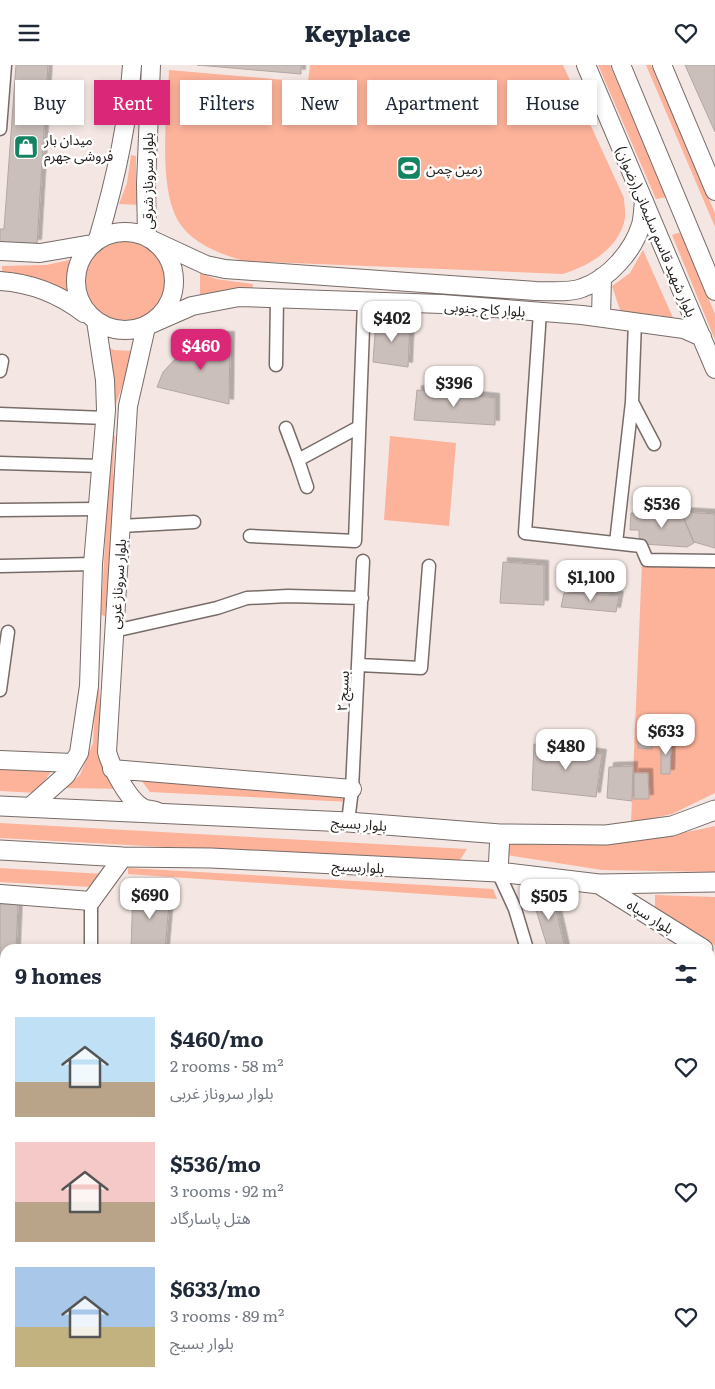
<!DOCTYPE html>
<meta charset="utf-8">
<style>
:root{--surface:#fff;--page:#f2f2f3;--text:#1f2937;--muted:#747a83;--accent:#db2777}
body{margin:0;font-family:Literata,"Noto Sans Arabic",serif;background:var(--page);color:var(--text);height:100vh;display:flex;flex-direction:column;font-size:19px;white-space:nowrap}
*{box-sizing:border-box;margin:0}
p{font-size:16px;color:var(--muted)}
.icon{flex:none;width:28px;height:28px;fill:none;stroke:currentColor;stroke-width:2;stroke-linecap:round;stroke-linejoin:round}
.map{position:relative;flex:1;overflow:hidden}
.panel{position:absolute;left:0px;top:879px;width:715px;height:446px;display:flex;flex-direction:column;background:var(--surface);border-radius:15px 15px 0 0;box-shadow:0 2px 8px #0003}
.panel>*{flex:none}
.guide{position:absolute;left:15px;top:15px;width:685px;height:45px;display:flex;gap:10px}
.price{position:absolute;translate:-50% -42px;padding:0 11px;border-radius:10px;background:#fff;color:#222;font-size:16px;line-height:32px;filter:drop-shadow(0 1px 2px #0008)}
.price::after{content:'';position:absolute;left:50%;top:30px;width:15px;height:11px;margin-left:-8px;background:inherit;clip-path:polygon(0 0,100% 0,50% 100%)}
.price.active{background:var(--accent);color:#fff}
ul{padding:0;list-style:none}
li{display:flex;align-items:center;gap:15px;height:125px;padding:0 15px}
li span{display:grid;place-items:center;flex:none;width:140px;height:100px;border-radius:0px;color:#555}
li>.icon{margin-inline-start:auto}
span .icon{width:60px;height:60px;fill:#fffc;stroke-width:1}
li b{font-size:21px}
h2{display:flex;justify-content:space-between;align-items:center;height:60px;padding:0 15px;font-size:21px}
.chip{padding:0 18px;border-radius:0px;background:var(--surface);box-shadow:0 2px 8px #0003;font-size:18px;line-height:45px}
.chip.active{background:var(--accent);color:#fff}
header{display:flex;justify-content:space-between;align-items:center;height:65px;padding:0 15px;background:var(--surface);font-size:22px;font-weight:800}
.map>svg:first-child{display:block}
.green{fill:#fdb29a}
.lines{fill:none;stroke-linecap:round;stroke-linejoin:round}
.stream{stroke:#7eebc0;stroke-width:4}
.building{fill:#cbbfbb;stroke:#b3a7a3;filter:url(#shadow)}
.street-casing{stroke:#776c68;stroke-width:15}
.secondary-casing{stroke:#776c68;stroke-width:20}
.primary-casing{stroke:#776c68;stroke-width:21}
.street{stroke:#fff;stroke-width:12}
.secondary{stroke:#fff;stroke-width:18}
.primary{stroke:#fff;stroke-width:19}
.labels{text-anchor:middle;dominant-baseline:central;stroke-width:5;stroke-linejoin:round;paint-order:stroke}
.poi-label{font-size:14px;fill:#211d1b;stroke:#fff;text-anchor:start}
.street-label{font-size:14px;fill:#211d1b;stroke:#fff}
</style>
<header><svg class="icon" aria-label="menu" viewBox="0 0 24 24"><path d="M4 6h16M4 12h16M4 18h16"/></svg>Keyplace<svg class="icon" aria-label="heart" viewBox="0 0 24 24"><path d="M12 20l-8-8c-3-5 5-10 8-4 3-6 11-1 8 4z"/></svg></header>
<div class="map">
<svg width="715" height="1324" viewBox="0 0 715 1324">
<defs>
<filter id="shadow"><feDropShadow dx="4.5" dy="-4.5" stdDeviation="0" flood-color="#0004"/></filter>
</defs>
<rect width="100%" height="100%" fill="#f4e7e3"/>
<path class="green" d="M310 0H563L624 133C624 139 626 147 625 153 620 183 589 201 563 209L244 196C220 189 190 178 177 154 158 117 167 48 169 5L308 17Z
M598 0H610L667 132 656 134Z
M646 0H651L712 141 715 148V162Z
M131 90 136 91V118L141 140 119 139 127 118Z
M681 167 715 249V275L672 170Z
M80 218a43 43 0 1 1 86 0a43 43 0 1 1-86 0Z
M643 185 674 255 659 250 621 248 612 221 630 208Z
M74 194C69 208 66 216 71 230 50 216 28 211 2 209V201L46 200Z
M200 208 216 214 253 219 252 226 200 233Z
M105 280 114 285 134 286 116 339Z
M111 370 115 371 113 408 116 417 105 551 101 550Z
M390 371 456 378 449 461 384 455Z
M642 497 715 499V728L672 749 631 758Z
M98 591 101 667 126 724 65 723 80 710 93 678Z
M0 703 52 705 37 728 0 726Z
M133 704 320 719 351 737 150 727Z
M0 758 467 784 458 798 0 773Z
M715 761V807L602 805 507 790V778C580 778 643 778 715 761Z
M0 803 104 809 92 822 0 817Z
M128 803 493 824 497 834 128 809Z
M655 830 715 832V881L655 846Z"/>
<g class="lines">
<path class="stream" d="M710 1245H715
M305 1324 309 1320"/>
</g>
<path class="building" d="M16 0H48L37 179 0 178V164H4Z
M197 0H301V9Z
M685 0H715V67Z
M376 254 410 257 408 302 373 297Z
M219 271H230L229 339 157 322 163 307 186 283 201 275Z
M417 325 495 333V360L414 355Z
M681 447 694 478 687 482 644 479 639 472V465H630L631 448Z
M681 447 715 449V483L694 477Z
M503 497 544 500V540L500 538Z
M564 528 619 531 616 547 561 542Z
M639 665 653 666 652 684 638 683Z
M661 674H671L670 709H661Z
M534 679 602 689 596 732 532 725Z
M633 701 632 736 607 733 609 702Z
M634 708H648L649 734H634Z
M133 825 170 828 165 884H131Z
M541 828 553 831 565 884H548L532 832Z
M18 838 16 884H5V974H0V839Z
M5 1122V1188L3 1189Z
M193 1320H225L226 1324H185Z"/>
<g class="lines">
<defs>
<path id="street" d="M0 64 5 0
M540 247 525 468 641 481 647 495 715 496
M276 300 277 233
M0 306 2 296
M632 337 654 379
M0 349 106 353
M286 363 298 395
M0 398 101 401
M307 422 298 395 359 362
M0 445 97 444
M121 461 194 457
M250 471 355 476 364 237
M616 478 632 337 635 256
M0 501 93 499
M114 566 217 543 247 533 288 531 362 533
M359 600 421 603 429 501
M0 625 8 567
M348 757 352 724 363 496
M498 807 515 844 527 884
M91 884V836
M710 950 715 939
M0 1003H5
M0 1102 5 1100
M84 1324V1320
M150 1324 158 1320"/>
<path id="secondary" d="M586 0 715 304
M621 0 715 226
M662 0 715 126
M76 216a49 49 0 1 1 98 0a49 49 0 1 1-98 0Z
M147 172 146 119 151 0
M98 174C115 117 128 60 132 0
M152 175 206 200 225 204 536 226C550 226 569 228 582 223 609 214 633 186 641 160 643 152 643 144 644 136
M0 186 40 188 92 179
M0 216C32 218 59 229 84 248
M601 252 602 212
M151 259 192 241 239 232 442 239 582 250 684 264 702 272
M146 262 128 341 107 687C111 702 129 736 143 743 148 745 154 745 158 747
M0 695 73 698
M112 704 352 724
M30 742 66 710 79 688 89 621 93 499 106 345 105 315 96 256
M0 829 91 836 123 792"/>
<path id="primary" d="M0 741 348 757 500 769 606 770 672 761 715 745
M0 785 123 792 211 793 498 807 599 819 715 817
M498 807 500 769
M599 819 703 884"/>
</defs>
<use href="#street" class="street-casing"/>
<use href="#secondary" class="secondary-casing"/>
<use href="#primary" class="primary-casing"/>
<use href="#street" class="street"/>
<use href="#secondary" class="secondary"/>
<use href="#primary" class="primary"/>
</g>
<defs>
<symbol id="shop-square" viewBox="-11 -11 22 22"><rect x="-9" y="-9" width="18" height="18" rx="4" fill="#138361" stroke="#fff"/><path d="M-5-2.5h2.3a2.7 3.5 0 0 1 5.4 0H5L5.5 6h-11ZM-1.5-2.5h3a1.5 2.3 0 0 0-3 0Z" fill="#fff"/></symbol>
<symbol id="stadium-square" viewBox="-11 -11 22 22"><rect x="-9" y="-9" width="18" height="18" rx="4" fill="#138361" stroke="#fff"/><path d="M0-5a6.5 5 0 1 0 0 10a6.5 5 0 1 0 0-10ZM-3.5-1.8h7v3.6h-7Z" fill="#fff"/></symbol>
</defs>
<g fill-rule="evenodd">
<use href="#shop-square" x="12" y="68" width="28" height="28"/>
<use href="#stadium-square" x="395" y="89" width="28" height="28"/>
</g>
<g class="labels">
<g class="poi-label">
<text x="44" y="74">میدان بار<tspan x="44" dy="16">فروشی جهرم</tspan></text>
<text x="426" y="103">زمین چمن</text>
</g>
<g class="street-label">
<text transform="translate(147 116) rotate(-90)">بلوار سروناز شرقی</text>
<text transform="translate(657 166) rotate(67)">بلوار شهید قاسم سلیمانی(رضوان)</text>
<text transform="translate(485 243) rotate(4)">بلوار کاج جنوبی</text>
<text transform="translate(117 519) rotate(-86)">بلوار سروناز غربی</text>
<text transform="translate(342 626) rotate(-87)">بسیج ۲</text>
<text transform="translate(359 758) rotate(4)">بلوار بسیج</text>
<text transform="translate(358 801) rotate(3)">بلواربسیج</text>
<text transform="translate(651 851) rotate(32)">بلوار سپاه</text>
</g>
</g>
</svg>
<b class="price" style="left:392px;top:278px">$402</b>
<b class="price active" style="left:201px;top:306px">$460</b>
<b class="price" style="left:454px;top:343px">$396</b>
<b class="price" style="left:662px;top:464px">$536</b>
<b class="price" style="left:591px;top:537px">$1,100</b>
<b class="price" style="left:666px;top:691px">$633</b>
<b class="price" style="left:566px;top:706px">$480</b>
<b class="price" style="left:150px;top:855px">$690</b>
<b class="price" style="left:549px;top:856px">$505</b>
<div class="guide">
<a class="chip">Buy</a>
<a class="chip active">Rent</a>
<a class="chip">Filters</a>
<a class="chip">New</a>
<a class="chip">Apartment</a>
<a class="chip">House</a>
</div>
<section class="panel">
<h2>9 homes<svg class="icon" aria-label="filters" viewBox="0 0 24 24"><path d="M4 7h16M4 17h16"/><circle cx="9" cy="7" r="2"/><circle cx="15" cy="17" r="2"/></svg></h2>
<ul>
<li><span style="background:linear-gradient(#bfe0f5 65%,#b9a48a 0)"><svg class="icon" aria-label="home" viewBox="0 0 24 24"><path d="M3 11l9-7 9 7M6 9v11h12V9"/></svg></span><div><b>$460/mo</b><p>2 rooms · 58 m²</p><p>بلوار سروناز غربی</p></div><svg class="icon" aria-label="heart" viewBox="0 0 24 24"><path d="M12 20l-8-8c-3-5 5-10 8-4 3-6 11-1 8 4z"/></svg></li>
<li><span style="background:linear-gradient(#f6c9c9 60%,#b9a48a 0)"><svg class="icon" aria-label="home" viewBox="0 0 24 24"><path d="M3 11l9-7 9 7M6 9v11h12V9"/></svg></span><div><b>$536/mo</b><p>3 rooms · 92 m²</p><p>هتل پاسارگاد</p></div><svg class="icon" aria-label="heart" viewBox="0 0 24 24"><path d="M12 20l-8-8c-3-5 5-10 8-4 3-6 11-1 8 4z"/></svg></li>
<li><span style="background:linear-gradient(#a9c7e8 60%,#c2b280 0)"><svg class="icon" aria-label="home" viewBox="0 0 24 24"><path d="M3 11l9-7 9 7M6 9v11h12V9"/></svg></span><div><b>$633/mo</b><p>3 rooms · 89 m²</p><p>بلوار بسیج</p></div><svg class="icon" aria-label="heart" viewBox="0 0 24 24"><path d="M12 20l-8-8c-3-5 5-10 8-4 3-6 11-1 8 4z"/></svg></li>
</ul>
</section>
</div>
